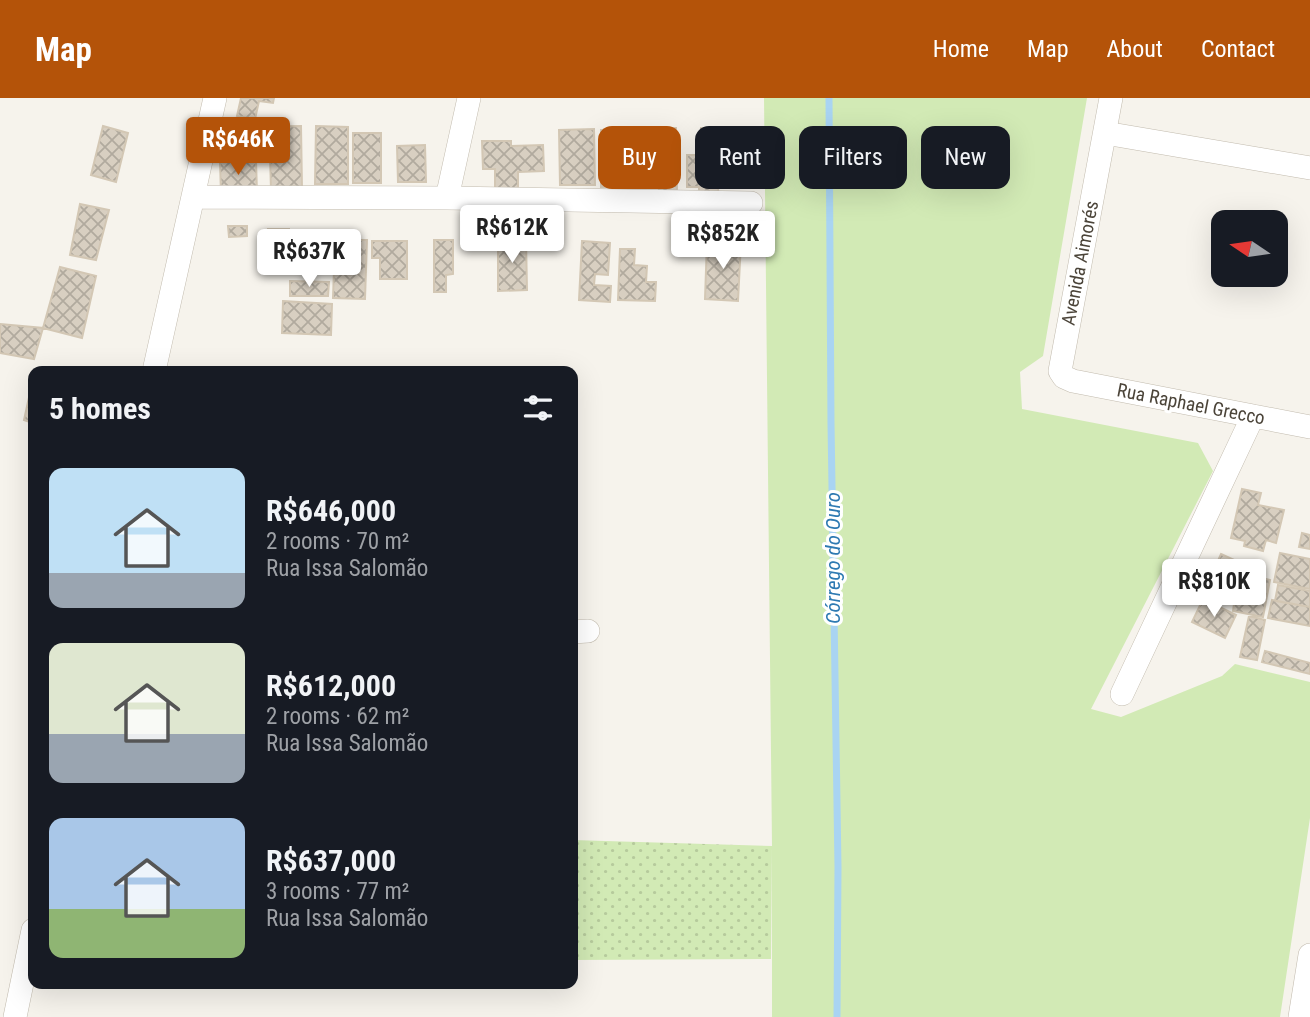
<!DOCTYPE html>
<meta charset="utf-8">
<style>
:root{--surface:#171b24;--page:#242831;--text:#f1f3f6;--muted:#9ea1a6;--accent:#b45309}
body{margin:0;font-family:"Roboto Condensed",sans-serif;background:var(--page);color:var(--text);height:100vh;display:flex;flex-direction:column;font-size:26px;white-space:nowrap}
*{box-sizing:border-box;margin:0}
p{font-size:23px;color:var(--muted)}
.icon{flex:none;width:38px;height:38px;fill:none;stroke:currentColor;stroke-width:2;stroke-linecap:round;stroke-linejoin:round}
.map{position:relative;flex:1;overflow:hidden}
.drawer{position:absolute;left:28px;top:268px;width:550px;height:623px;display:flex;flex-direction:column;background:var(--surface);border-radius:14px;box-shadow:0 7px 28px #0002}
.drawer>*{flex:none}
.top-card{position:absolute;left:598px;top:28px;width:606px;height:63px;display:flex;gap:14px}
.needle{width:46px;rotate:283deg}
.tools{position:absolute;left:1211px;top:112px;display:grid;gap:14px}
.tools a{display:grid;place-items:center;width:77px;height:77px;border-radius:14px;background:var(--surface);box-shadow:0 7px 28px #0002;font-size:35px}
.price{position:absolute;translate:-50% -60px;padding:0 16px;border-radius:7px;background:#fff;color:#222;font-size:23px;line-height:46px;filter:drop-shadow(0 2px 4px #0008)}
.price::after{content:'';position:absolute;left:50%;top:42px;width:21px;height:16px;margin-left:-10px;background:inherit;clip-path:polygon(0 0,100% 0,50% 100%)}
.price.on{background:var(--accent);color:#fff}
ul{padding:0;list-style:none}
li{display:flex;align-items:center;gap:21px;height:175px;padding:0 21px}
li span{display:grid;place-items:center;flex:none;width:196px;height:140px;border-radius:14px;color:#555}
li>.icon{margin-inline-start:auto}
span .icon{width:84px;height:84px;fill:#fffc;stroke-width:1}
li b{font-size:30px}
h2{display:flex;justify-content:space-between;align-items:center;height:84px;padding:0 21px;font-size:30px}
.pill{padding:0 24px;border-radius:14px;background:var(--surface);box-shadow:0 7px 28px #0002;font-size:24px;line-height:63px}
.pill.on{background:var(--accent);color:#fff}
header{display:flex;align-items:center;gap:42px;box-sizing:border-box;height:98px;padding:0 35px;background:var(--accent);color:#fff}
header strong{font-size:33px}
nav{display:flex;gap:38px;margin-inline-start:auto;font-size:24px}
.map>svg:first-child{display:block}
.green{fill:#d2eab5}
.garden{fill:url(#garden-dots)}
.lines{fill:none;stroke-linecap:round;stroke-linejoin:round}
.stream{stroke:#a9d4f2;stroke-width:7}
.building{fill:url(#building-cross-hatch);stroke:#d3c7b4;stroke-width:2}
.street-casing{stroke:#c2bbae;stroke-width:24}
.street{stroke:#fff;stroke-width:23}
.labels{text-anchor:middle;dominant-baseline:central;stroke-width:6;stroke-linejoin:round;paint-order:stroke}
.street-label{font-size:19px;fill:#4b4439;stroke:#fff}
.water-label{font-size:21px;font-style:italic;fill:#2e7ab2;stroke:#fff}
</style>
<header>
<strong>Map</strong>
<nav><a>Home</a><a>Map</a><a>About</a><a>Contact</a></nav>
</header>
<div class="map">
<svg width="1310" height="919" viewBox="0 0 1310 919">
<defs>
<pattern id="garden-dots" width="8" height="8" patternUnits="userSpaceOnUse" patternTransform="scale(1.75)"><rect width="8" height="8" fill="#d2eab5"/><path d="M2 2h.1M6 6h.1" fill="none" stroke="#b6ca9c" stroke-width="1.8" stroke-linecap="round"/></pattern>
<pattern id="building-cross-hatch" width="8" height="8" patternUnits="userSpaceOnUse" patternTransform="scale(1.75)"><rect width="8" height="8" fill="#d8cfc1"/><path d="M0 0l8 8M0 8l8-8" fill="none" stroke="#b1aa9e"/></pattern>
</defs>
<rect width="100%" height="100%" fill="#f6f3ec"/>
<path class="green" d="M764 0H1087L1043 258 1020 274 1022 311 1198 345 1213 373 1091 611 1121 619 1222 578 1235 566 1310 584V720L1280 919H772V748Z"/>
<path class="garden" d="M572 742 772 748 771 861 572 862Z"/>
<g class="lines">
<path class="stream" d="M829 0 831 325 838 769 837 919"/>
</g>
<path class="building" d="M241 0H274L273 5 259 3 255 21 237 18Z
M103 28 128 35 116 84 91 77Z
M301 28 302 91H271L270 58 242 59V29Z
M316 28 348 29V86H315Z
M642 30H676L677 95H659L658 69 643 70Z
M701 30H719L718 104H699V89H687V57H701Z
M594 31 595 87H560L559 32Z
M601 32H634V88L601 89Z
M353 35H381V85H353Z
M724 39H749V90H723Z
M482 43H511V48L543 47 544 73 518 74V96L495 97V71H483Z
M425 47 426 84H398L397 48Z
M256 62 257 95 221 96 220 63Z
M80 106 109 112 96 162 70 157Z
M228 128H247V138L229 139Z
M268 131H289L290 163 270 164Z
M498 141H526L527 192 498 193Z
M335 142H367L365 201 333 200Z
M434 142H453V176L446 177V194H434Z
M372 143H407V181H380V160H372Z
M582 143 610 145 608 177 595 176 594 187 611 188 610 204 579 202Z
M707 143 741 144 738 203 705 201Z
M620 151H635L634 167 647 168 646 184H656L655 203 618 202Z
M60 169 96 178 82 240 43 230Z
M290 183 329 184 328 198H290Z
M283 203 332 206 331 237 282 235Z
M0 226 43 230 34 261 0 255Z
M33 281V325L24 322Z
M1242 391 1261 395 1258 407 1284 412 1276 445 1266 442 1263 453 1244 448 1245 443 1231 440Z
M1302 435 1310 437V451L1299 449Z
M1280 455 1310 461V491L1274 484Z
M1221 456 1256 472 1246 496 1210 480Z
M1258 479 1270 482 1263 519 1233 513 1235 499 1253 503Z
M1278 487 1310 493V509L1275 503Z
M1203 501 1236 517 1225 540 1192 524Z
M1272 502 1310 509V528L1268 520Z
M1249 518 1265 522 1257 562 1240 559Z
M1265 553 1310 565V576L1262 564Z"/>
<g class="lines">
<defs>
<path id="street" d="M1111 0 1060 273 1064 279 1073 283 1310 329
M1105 35 1310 70
M193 99 447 100 751 105
M447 100 469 0
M154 273 215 0
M572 534 588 533
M1122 596 1253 318
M15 919 33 832
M1300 919 1310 857"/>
</defs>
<use href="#street" class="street-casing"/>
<use href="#street" class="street"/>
</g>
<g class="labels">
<g class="street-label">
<text transform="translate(1080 165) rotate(-79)">Avenida Aimorés</text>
<text transform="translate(1191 306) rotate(11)">Rua Raphael Grecco</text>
</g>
<g class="water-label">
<text transform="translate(833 460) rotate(-90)">Córrego do Ouro</text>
</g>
</g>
</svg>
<div class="tools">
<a><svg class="needle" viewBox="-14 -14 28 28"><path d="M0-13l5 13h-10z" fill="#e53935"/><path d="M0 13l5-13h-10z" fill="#9ea1a6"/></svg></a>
</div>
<b class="price on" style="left:238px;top:79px">R$646K</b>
<b class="price" style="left:512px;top:167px">R$612K</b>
<b class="price" style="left:723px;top:173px">R$852K</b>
<b class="price" style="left:309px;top:191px">R$637K</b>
<b class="price" style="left:1214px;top:521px">R$810K</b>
<div class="top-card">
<a class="pill on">Buy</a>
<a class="pill">Rent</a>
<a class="pill">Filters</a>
<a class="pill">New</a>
</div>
<section class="drawer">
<h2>5 homes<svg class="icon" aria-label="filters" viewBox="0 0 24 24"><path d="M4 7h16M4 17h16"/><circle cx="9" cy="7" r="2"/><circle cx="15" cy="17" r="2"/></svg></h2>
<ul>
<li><span style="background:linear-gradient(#bfe0f5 75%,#9aa5b1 0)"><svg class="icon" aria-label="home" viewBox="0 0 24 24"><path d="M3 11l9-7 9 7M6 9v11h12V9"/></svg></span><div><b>R$646,000</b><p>2 rooms · 70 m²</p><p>Rua Issa Salomão</p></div></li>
<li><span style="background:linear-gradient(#dfe7d0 65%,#9aa5b1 0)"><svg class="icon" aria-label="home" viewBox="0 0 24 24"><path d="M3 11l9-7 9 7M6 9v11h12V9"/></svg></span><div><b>R$612,000</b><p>2 rooms · 62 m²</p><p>Rua Issa Salomão</p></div></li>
<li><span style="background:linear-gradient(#a9c7e8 65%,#8fb573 0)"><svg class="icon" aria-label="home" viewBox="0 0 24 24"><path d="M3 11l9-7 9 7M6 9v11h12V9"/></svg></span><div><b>R$637,000</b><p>3 rooms · 77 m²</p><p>Rua Issa Salomão</p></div></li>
</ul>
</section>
</div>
